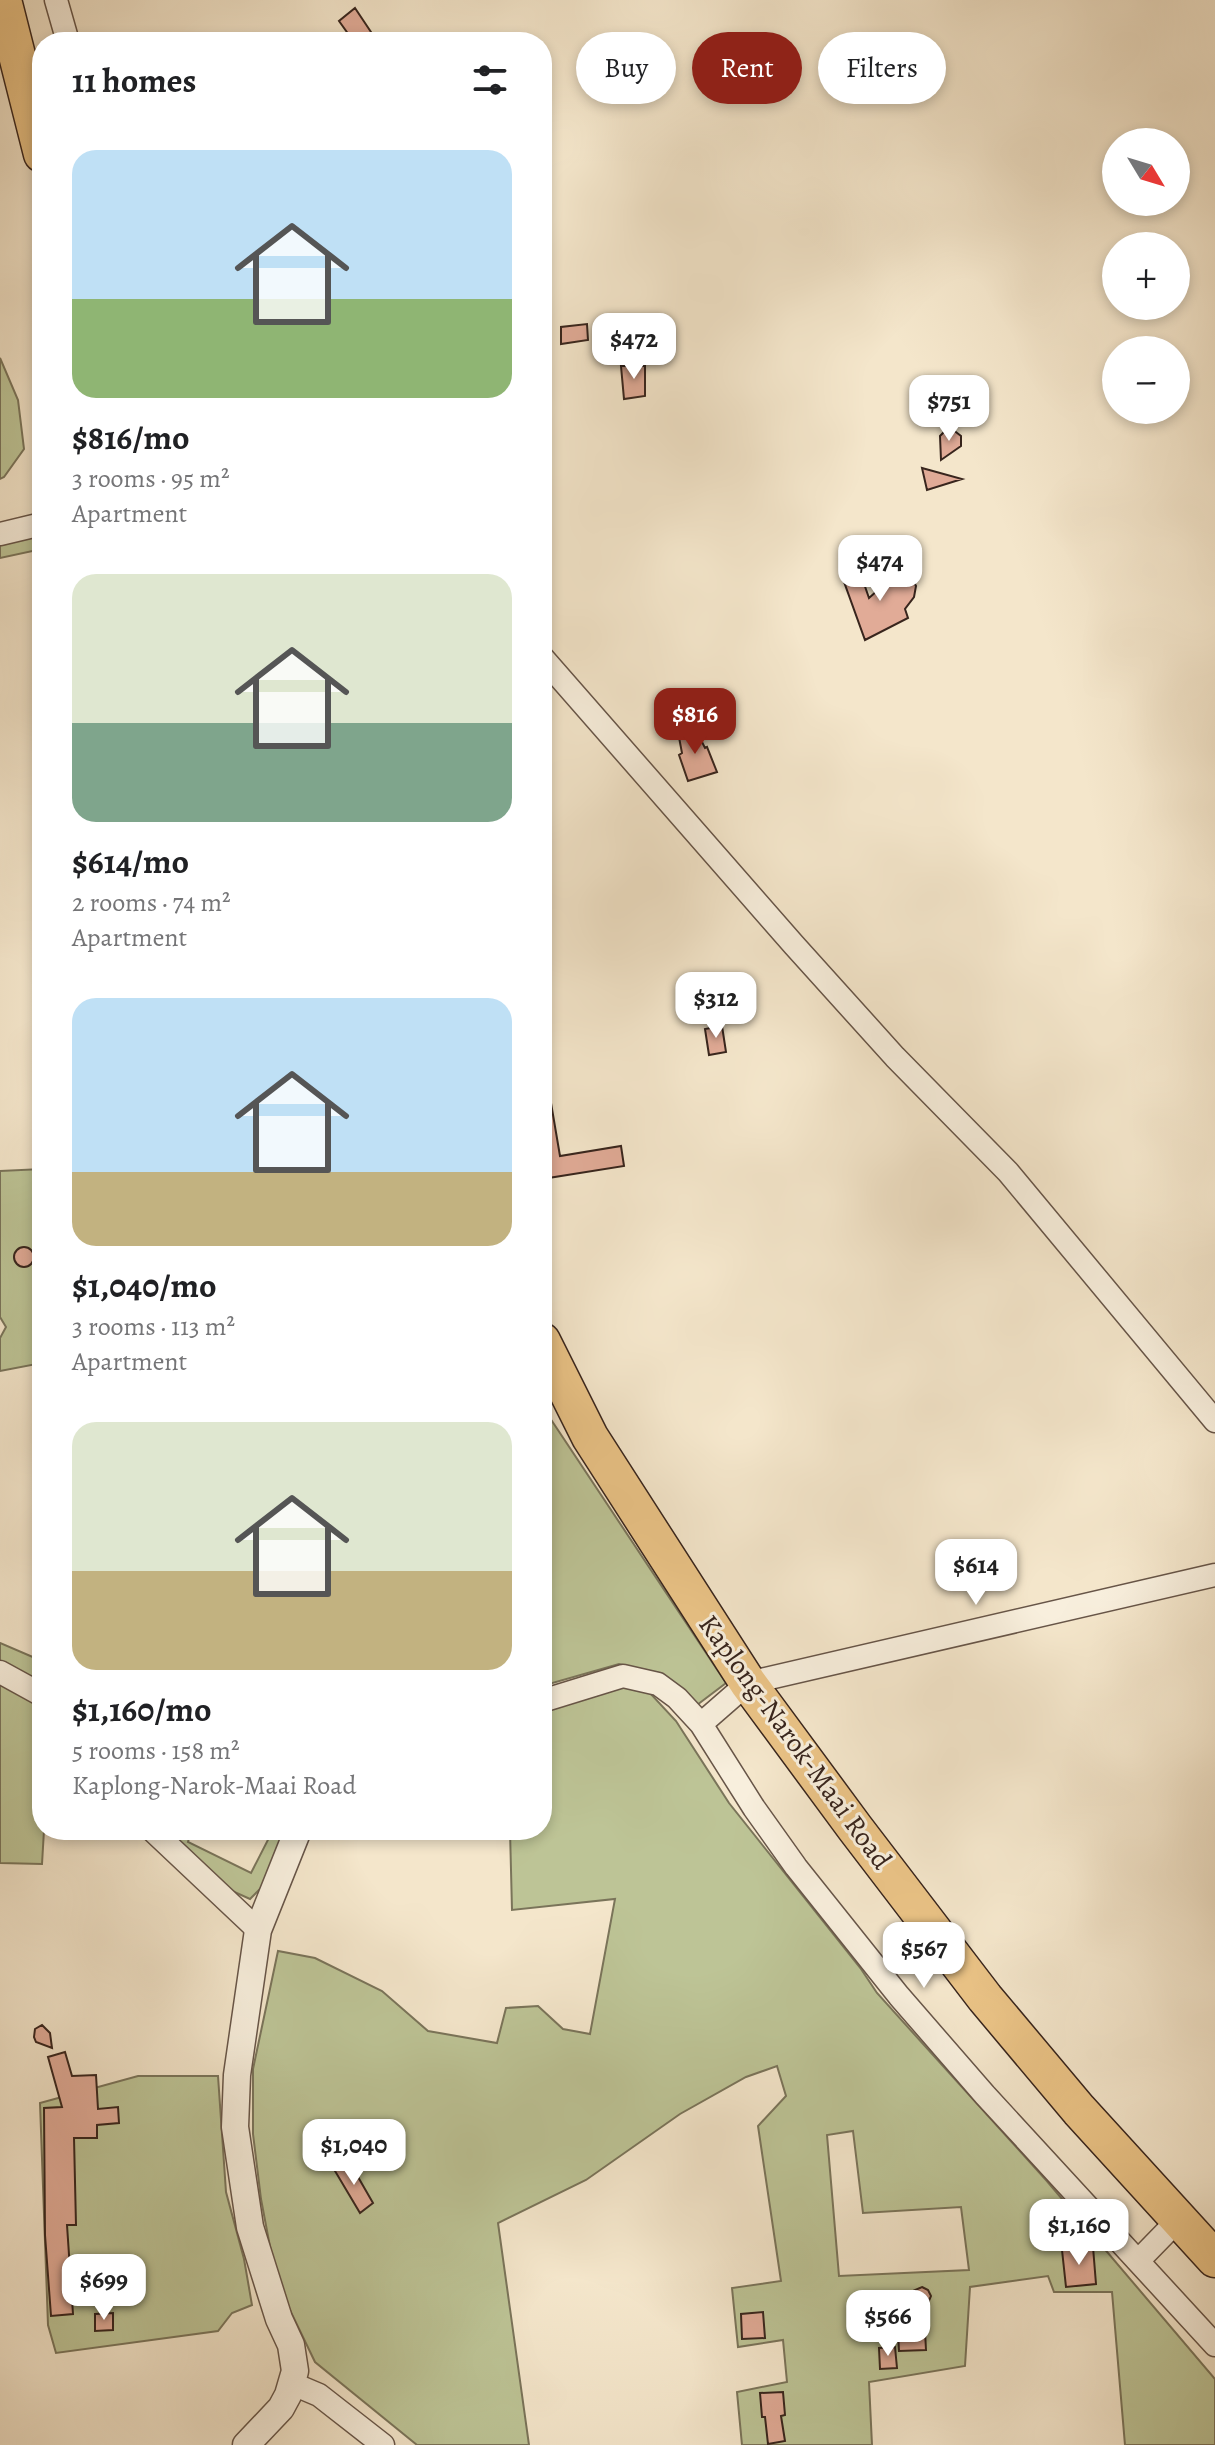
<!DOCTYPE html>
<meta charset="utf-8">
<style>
:root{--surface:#fff;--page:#f6f6f6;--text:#202124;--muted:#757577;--accent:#8f2418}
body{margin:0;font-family:Alegreya,serif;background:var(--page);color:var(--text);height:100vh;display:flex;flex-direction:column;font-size:30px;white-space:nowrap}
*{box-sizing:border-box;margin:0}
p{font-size:26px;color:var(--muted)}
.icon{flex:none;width:44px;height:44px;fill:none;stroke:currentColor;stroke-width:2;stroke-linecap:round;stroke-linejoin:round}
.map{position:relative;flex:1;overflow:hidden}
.details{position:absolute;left:32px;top:32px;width:520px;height:1808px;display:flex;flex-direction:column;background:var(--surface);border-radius:32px;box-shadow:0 4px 12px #0003}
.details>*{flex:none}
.banner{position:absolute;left:576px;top:32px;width:518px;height:72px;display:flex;gap:16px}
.needle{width:52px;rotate:128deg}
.controls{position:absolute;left:1102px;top:128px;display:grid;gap:16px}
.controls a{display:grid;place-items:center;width:88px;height:88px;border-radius:50%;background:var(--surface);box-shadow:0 4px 12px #0003;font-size:40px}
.price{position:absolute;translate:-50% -68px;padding:0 18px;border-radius:16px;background:#fff;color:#222;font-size:26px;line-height:52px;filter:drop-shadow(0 2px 4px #0008)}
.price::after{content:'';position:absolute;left:50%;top:48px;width:24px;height:18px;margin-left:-12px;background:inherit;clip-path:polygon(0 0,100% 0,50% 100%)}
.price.selected{background:var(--accent);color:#fff}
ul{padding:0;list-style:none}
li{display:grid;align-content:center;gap:16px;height:424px;padding:0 40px}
li span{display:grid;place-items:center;height:248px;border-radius:24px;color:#555}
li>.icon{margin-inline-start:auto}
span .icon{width:144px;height:144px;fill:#fffc;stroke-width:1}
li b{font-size:34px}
h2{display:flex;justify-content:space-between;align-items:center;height:96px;padding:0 40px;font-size:34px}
.pill{padding:0 28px;border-radius:36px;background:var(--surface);box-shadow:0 4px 12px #0003;font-size:28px;line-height:72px}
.pill.selected{background:var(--accent);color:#fff}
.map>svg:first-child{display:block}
.green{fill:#bdc496;stroke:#7a745a;stroke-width:2;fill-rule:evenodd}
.building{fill:#e1ab97;stroke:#38251d;stroke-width:2}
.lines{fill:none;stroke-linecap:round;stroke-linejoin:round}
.minor-casing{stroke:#675548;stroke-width:25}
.tertiary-casing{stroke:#675548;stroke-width:29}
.trunk-casing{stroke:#38251d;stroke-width:39}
.minor{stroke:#f8efdd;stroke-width:22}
.tertiary{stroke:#f8efdd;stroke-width:26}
.trunk{stroke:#eac386;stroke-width:36}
.labels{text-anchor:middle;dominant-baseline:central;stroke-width:6;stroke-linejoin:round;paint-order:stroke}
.street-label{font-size:28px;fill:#38251d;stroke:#f8efdd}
</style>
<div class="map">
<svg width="1215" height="2445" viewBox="0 0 1215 2445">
<rect width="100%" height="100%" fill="#f4e6cb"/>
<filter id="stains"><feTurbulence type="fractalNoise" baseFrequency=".0025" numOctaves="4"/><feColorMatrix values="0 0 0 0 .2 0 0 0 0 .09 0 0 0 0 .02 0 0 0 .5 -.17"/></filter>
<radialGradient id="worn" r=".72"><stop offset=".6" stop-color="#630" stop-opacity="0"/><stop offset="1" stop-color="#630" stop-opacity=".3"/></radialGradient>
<path class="green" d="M0 358 18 400 24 449 4 477 0 479Z
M42 533V549L0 558V542Z
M42 1169V1363L0 1371V1338L6 1327 0 1317V1171Z
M542 1406 726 1683 697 1705 663 1674 619 1664 542 1686Z
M0 1643 42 1661V1682L0 1663Z
M0 1680 42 1705V1830H44L42 1864 0 1863Z
M622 1684 650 1693 676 1721 729 1803 861 1969 877 1993 1046 2180 1215 2379V2445H1125L1112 2292H1054L1048 2276 970 2287 965 2366 869 2382 872 2445H742L737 2392 787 2382 783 2340 738 2347 732 2288 781 2281 758 2126 786 2096 777 2066 746 2077 680 2114 586 2180 498 2223 529 2445H417L315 2362 288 2306 271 2252 261 2199 253 2134V2069L278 1951 315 1958 382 1991 428 2031 497 2043 506 2008 538 2006 563 2029 590 2034 615 1899 512 1910 510 1830H542V1710ZM853 2131 863 2213 961 2207 969 2270 839 2276 827 2135Z
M160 1830H191L188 1842 251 1873 273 1830H291L268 1881 250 1899 221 1886Z
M138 2076H218L226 2192 244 2259 252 2305 232 2313 218 2331 56 2353 48 2325 40 2103Z"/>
<path class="building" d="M355 8 371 32 359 42H354L339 21Z
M587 324 588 340 561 344V327Z
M621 366H645V396L624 399Z
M952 429 961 436V446L941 460 940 436 945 431Z
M922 468 962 479 927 490Z
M860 572 869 598 896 574 901 573 911 577 916 586 914 597 905 609 908 618 865 640 843 579Z
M695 728 705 748 707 747 717 772 688 781 679 755 682 753 678 732Z
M722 1026 726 1052 709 1055 705 1029Z
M542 1103H551L560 1156 621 1146 624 1166 542 1179Z
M14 1257a10 10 0 1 1 20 0a10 10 0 1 1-20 0Z
M42 2025 50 2033 52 2048 36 2042 34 2037 35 2029Z
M65 2052 72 2076 96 2075 98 2109 118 2107 119 2123 97 2125V2138H74L76 2225H67L73 2314 51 2316 45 2235 44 2108 62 2107 48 2057Z
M350 2163 373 2203 360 2213 335 2171Z
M1093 2247 1096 2284 1066 2287 1062 2250Z
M922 2287 928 2290 931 2296 924 2312 926 2350 899 2351 897 2313H908L913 2291Z
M763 2312 765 2338 742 2339 741 2314Z
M113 2313V2330L95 2331V2314Z
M895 2347 897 2368 880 2369 879 2348Z
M783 2392 785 2415 781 2416 785 2441 768 2444 765 2417H762L760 2393Z"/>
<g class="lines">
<defs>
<path id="minor" d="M56 0 68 42
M0 534 42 524
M542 657 794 945 895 1057 1008 1172 1215 1421
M0 1672 42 1695
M542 1701 623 1676 658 1684 677 1698 701 1724 754 1808 796 1867 899 1996 985 2095 1215 2345
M701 1724 748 1683 1215 1575
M152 1830 258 1930
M1139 2260 1178 2220
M293 2384 319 2395 383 2445"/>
<path id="tertiary" d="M246 2445 281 2408 288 2395 295 2371 291 2345 279 2319 250 2227 235 2127 237 2075 258 1930 298 1830"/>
<path id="trunk" d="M3 0 42 154
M542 1341 590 1437 748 1683 855 1828 985 1998 1079 2110 1215 2259"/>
</defs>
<use href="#minor" class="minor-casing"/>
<use href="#tertiary" class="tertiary-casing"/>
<use href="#trunk" class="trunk-casing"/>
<use href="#minor" class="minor"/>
<use href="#tertiary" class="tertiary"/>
<use href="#trunk" class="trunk"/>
</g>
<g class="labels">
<g class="street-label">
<text transform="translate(795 1742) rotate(54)">Kaplong-Narok-Maai Road</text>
</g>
</g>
<rect width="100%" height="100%" filter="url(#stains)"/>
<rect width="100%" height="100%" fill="url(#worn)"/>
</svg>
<div class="controls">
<a><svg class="needle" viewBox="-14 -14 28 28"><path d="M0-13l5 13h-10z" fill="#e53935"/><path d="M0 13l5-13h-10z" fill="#757577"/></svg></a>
<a>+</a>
<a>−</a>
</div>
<b class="price" style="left:634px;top:381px">$472</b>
<b class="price" style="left:949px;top:443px">$751</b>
<b class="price" style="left:880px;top:603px">$474</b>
<b class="price selected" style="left:695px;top:756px">$816</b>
<b class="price" style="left:716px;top:1040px">$312</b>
<b class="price" style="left:976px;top:1607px">$614</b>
<b class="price" style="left:924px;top:1990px">$567</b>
<b class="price" style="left:354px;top:2187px">$1,040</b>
<b class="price" style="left:1079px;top:2267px">$1,160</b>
<b class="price" style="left:104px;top:2322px">$699</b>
<b class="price" style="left:888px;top:2358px">$566</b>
<div class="banner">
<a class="pill">Buy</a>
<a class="pill selected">Rent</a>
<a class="pill">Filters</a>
</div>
<section class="details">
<h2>11 homes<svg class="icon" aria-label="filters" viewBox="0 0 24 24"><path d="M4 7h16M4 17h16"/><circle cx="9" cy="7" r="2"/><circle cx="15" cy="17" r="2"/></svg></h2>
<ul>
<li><span style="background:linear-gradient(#bfe0f5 60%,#8fb573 0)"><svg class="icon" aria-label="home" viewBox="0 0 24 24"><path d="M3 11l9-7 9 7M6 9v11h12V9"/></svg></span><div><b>$816/mo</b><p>3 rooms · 95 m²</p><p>Apartment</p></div></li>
<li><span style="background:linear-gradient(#dfe7d0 60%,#7fa58c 0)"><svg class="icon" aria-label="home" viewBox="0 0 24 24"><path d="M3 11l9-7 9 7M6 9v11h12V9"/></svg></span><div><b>$614/mo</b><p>2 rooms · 74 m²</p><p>Apartment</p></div></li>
<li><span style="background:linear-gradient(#bfe0f5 70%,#c2b280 0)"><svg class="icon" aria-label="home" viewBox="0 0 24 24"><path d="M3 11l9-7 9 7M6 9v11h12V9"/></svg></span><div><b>$1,040/mo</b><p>3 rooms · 113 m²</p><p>Apartment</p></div></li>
<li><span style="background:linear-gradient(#dfe7d0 60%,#c2b280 0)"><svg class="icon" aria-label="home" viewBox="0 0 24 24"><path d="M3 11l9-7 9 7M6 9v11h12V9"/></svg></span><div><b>$1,160/mo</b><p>5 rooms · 158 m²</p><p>Kaplong-Narok-Maai Road</p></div></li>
</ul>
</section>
</div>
